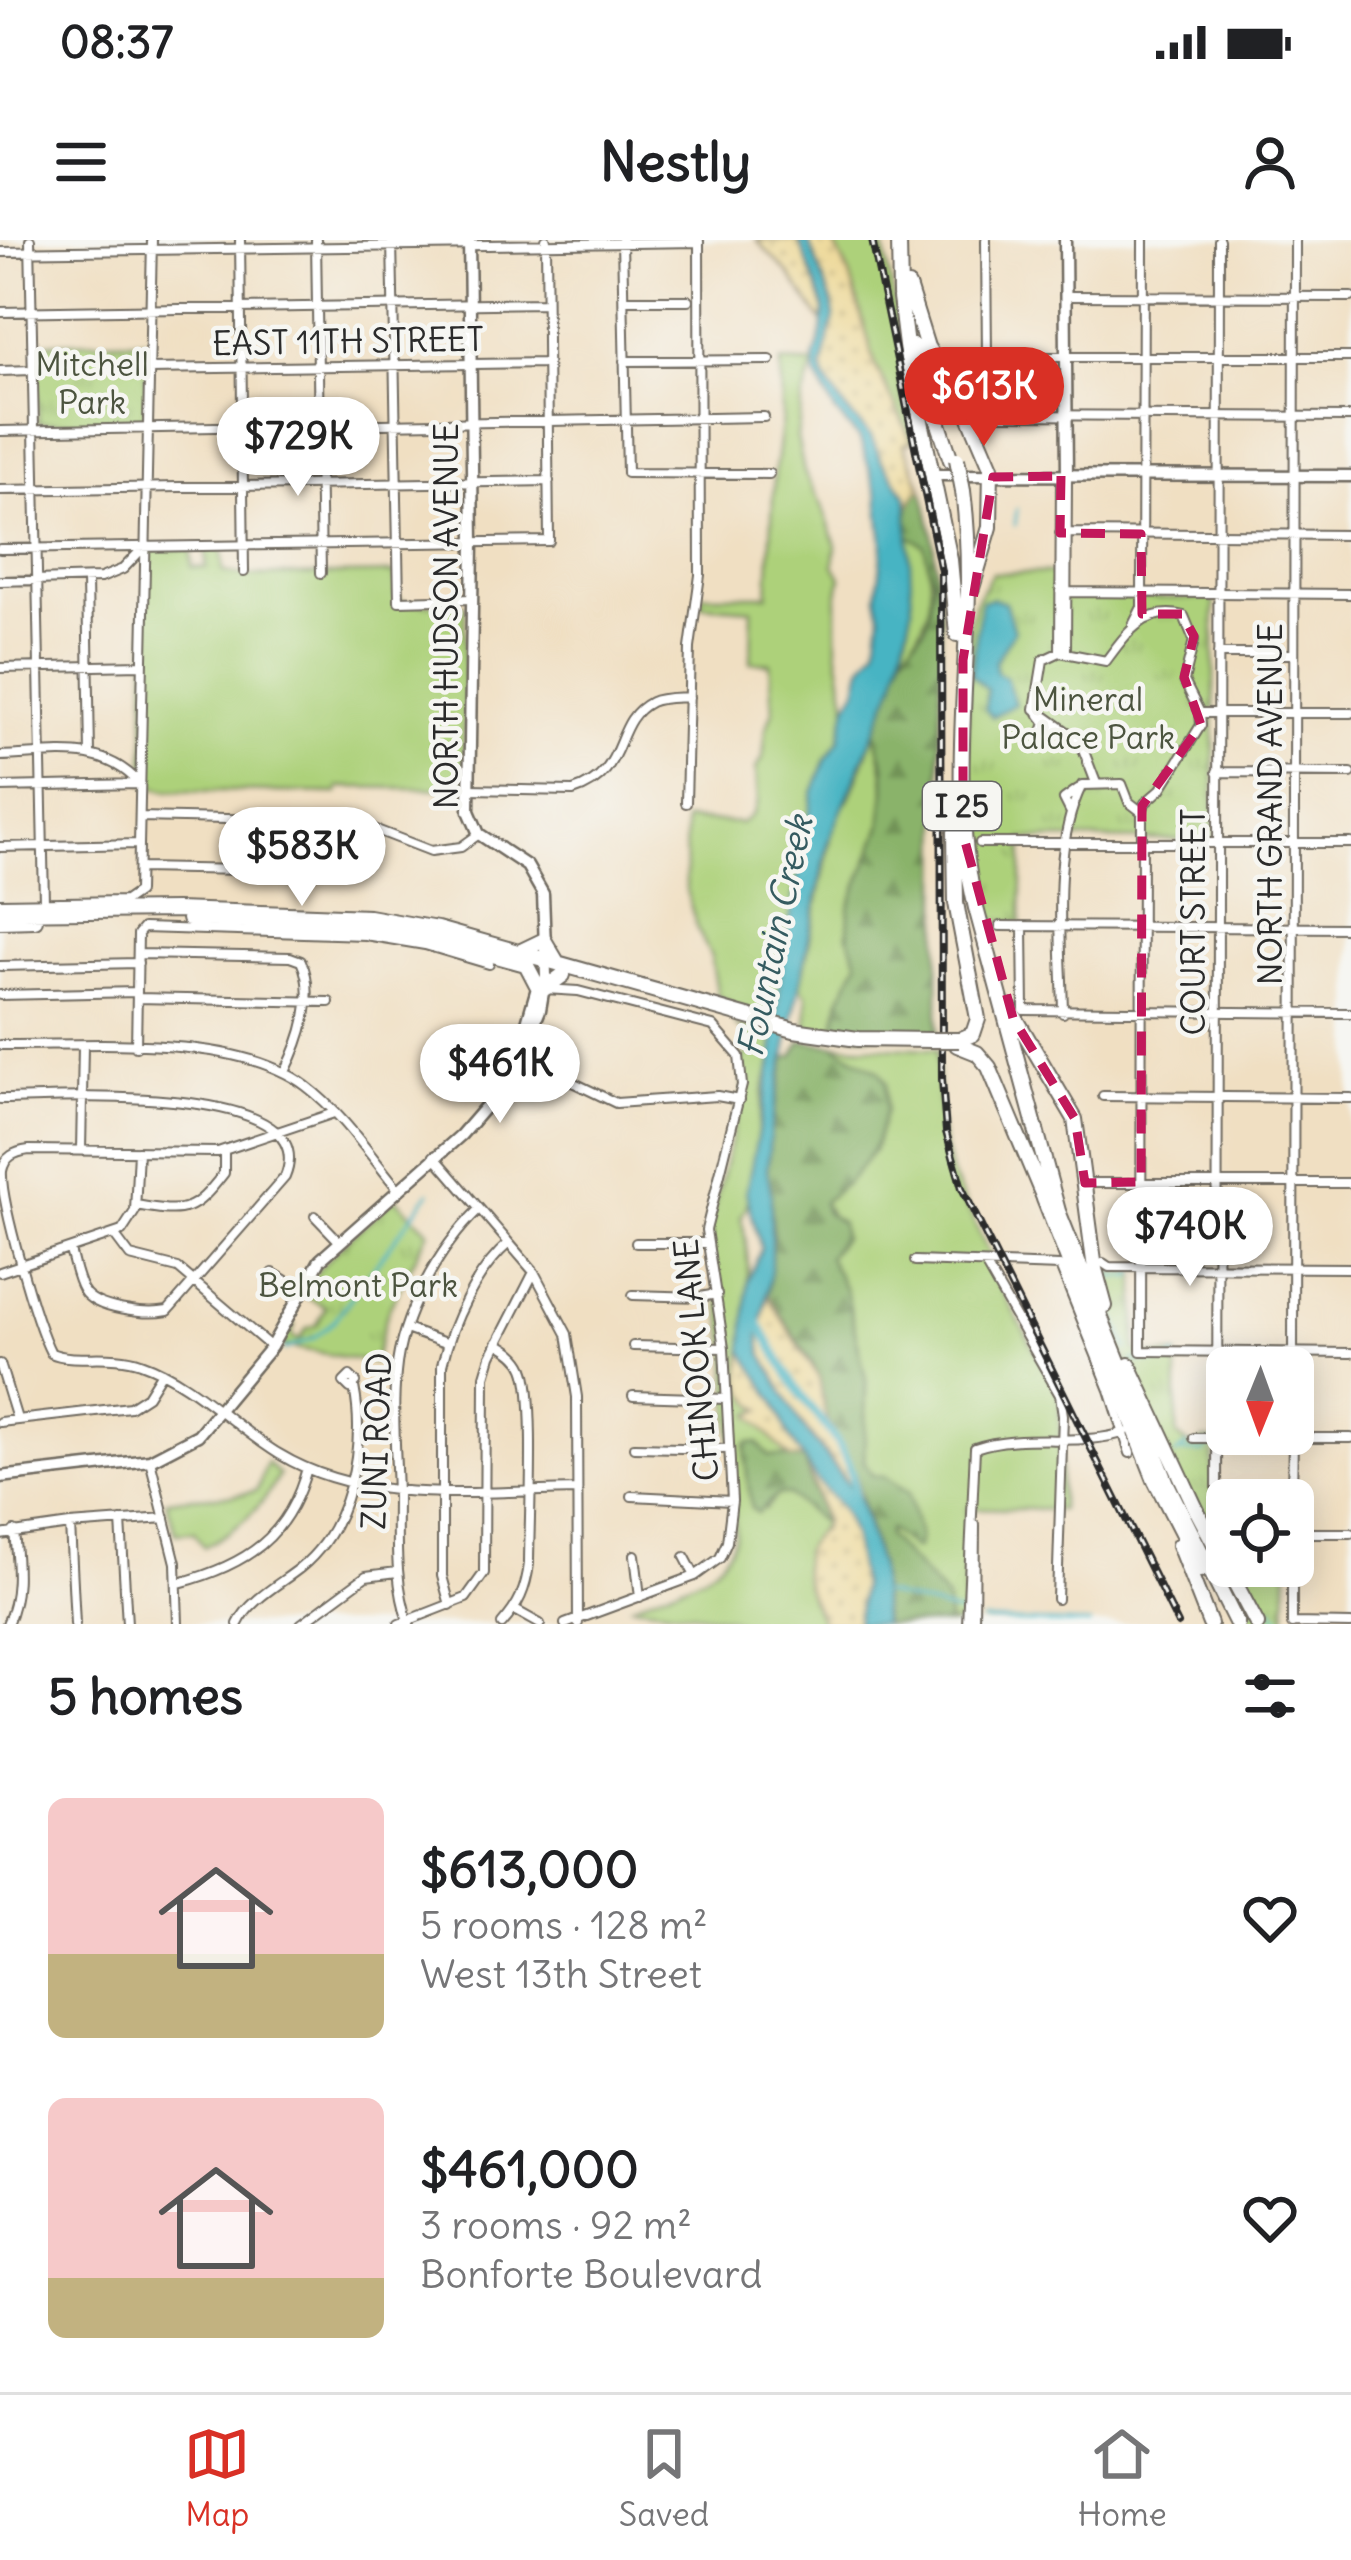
<!DOCTYPE html>
<meta charset="utf-8">
<style>
:root{--surface:#fff;--page:#f6f6f6;--text:#202124;--muted:#757577;--line:#e0e0e0;--accent:#d93025}
body{margin:0;font-family:Delius,sans-serif;background:var(--page);color:var(--text);height:100vh;display:flex;flex-direction:column;font-size:45px;white-space:nowrap}
*{box-sizing:border-box;margin:0}
p{font-size:39px;color:var(--muted)}
.icon{flex:none;width:66px;height:66px;fill:none;stroke:currentColor;stroke-width:2;stroke-linecap:round;stroke-linejoin:round}
.map{position:relative;height:1384px;overflow:hidden}
.sheet{display:flex;flex-direction:column;background:var(--surface);flex:1}
.sheet>*{flex:none}
.needle{width:78px;rotate:181deg}
.tools{position:absolute;left:1206px;top:1107px;display:grid;gap:24px}
.tools a{display:grid;place-items:center;width:108px;height:108px;border-radius:18px;background:var(--surface);box-shadow:0 6px 30px #0003;font-size:60px}
.price{position:absolute;translate:-50% -102px;padding:0 27px;border-radius:42px;background:#fff;color:#222;font-size:39px;line-height:78px;filter:drop-shadow(0 3px 6px #0008)}
.price::after{content:'';position:absolute;left:50%;top:72px;width:36px;height:27px;margin-left:-18px;background:inherit;clip-path:polygon(0 0,100% 0,50% 100%)}
.price.current{background:var(--accent);color:#fff}
ul{padding:0;list-style:none}
li{display:flex;align-items:center;gap:36px;height:300px;padding:0 48px}
li span{display:grid;place-items:center;flex:none;width:336px;height:240px;border-radius:18px;color:#555}
li>.icon{margin-inline-start:auto}
span .icon{width:144px;height:144px;fill:#fffc;stroke-width:1}
li b{font-size:51px}
h2{display:flex;justify-content:space-between;align-items:center;height:144px;padding:0 48px;font-size:51px}
.status{display:flex;justify-content:space-between;align-items:center;height:84px;padding:0 60px;background:var(--surface);direction:ltr}
.status svg{height:33px;fill:currentColor}
header{display:flex;justify-content:space-between;align-items:center;height:156px;padding:0 48px;background:var(--surface);font-size:54px;font-weight:800}
.dock{display:flex;justify-content:space-around;align-items:center;height:168px;border-top:3px solid var(--line);background:var(--surface);font-size:33px;color:var(--muted)}
.dock a{display:grid;justify-items:center;gap:6px}
.dock .current{color:var(--accent)}
.map>svg:first-child{display:block}
.green{fill:#add17a;stroke:#6c7e52;stroke-width:3}
.forest{fill:url(#forest-firs);stroke:#5a6f4a;stroke-width:3}
.sand{fill:url(#sand-dots);stroke:#8c8264;stroke-width:3}
.park{fill:url(#park-tufts);stroke:#6c7e52;stroke-width:3}
.water{fill:#47b4c3;stroke:#397077;stroke-width:3}
.lines{fill:none;stroke-linecap:round;stroke-linejoin:round}
.stream{stroke:#47b4c3;stroke-width:3}
.river{stroke:#47b4c3;stroke-width:8}
.minor-casing{stroke:#706a60;stroke-width:12}
.major-casing{stroke:#706a60;stroke-width:15}
.highway-casing{stroke:#706a60;stroke-width:18}
.minor{stroke:#fff;stroke-width:8}
.major{stroke:#fff;stroke-width:10}
.highway{stroke:#fff;stroke-width:14}
.rail-casing{stroke:#2b2b2b;stroke-width:8}
.rail{stroke:#f6f6f2;stroke-width:3;stroke-dasharray:9;stroke-linecap:butt}
.highway-bridge-casing{stroke:#706a60;stroke-width:18;stroke-linecap:butt}
.highway-bridge{stroke:#fff;stroke-width:14}
.marked{fill:none;stroke:#c2185b;stroke-width:9;stroke-dasharray:24 15;stroke-linejoin:round}
.labels{text-anchor:middle;dominant-baseline:central;stroke-width:9;stroke-linejoin:round;paint-order:stroke}
.shield{fill:#f6f6f2;stroke:#686867;stroke-width:3}
.shield-label{font-size:30px;font-weight:bold;fill:#2b2b2b}
.street-label{font-size:33px;fill:#2b2b2b;stroke:#f6f6f2}
.park-label{font-size:33px;fill:#4c543f;stroke:#f6f6f2}
.water-label{font-size:36px;font-style:italic;fill:#355b60;stroke:#f6f6f2}
</style>
<div class="status"><b>08:37</b><svg viewBox="0 0 49 12"><path d="M0 12V9h3v3zM5 12V6h3v6zM10 12V3h3v9zM15 12V0h3v12zM26 1h20v11H26zM47 4h2v5h-2z"/></svg></div>
<header><svg class="icon" aria-label="menu" viewBox="0 0 24 24"><path d="M4 6h16M4 12h16M4 18h16"/></svg>Nestly<svg class="icon" aria-label="person" viewBox="0 0 24 24"><circle cx="12" cy="8" r="4"/><path d="M4 21q1-7 8-7t8 7"/></svg></header>
<div class="map">
<svg width="1351" height="1384" viewBox="0 0 1351 1384">
<defs>
<pattern id="forest-firs" width="22" height="20" patternUnits="userSpaceOnUse" patternTransform="scale(3)"><rect width="22" height="20" fill="#8ab36a"/><path d="M5 1l3.5 6h-7zM16 11l3.5 6h-7z" fill="#719257"/></pattern>
<pattern id="sand-dots" width="8" height="8" patternUnits="userSpaceOnUse" patternTransform="scale(3)"><rect width="8" height="8" fill="#eeda9e"/><path d="M2 2h.1M6 6h.1" fill="none" stroke="#cb8" stroke-width="1.8" stroke-linecap="round"/></pattern>
<pattern id="park-tufts" width="24" height="20" patternUnits="userSpaceOnUse" patternTransform="scale(3)"><rect width="24" height="20" fill="#add17a"/><path d="M3 7l-1-3M5 7V3M7 7l1-3M15 17l-1-3M17 17v-4M19 17l1-3" fill="none" stroke="#95b46a"/></pattern>
</defs>
<rect width="100%" height="100%" fill="#f6f6f2"/>
<filter id="ink" filterUnits="userSpaceOnUse"><feTurbulence type="fractalNoise" baseFrequency=".00833" numOctaves="2"/><feDisplacementMap in="SourceGraphic" scale="24" xChannelSelector="R" yChannelSelector="G"/><feConvolveMatrix kernelMatrix="1 2 1 2 8 2 1 2 1" color-interpolation-filters="sRGB"/></filter>
<filter id="wash" filterUnits="userSpaceOnUse"><feTurbulence type="fractalNoise" baseFrequency=".004" numOctaves="4" result="noise"/><feDisplacementMap in="SourceGraphic" scale="48" xChannelSelector="R" yChannelSelector="G"/><feGaussianBlur stdDeviation="2.7" result="paint"/><feColorMatrix in="noise" values="0 0 0 0 0 0 0 0 0 0 0 0 0 0 0 0 0 1.4 0 .05"/><feComposite in="paint" operator="in"/></filter>
<g filter="url(#wash)">
<rect width="100%" height="100%" fill="#f0dfc2"/>
<path class="green" d="M832 0H882L923 199 912 201 876 127 850 35Z
M781 122 814 124 803 158 797 197 804 232 823 267 836 306 834 325 841 338 837 359V408L847 467 839 501 826 519 813 553 781 730 772 824 764 849 747 965 741 978C752 1015 747 1055 745 1094 744 1118 756 1147 761 1170L752 1173 791 1219 769 1216 745 1205 751 1268 765 1269 778 1254 789 1255 824 1284 808 1304 810 1358 823 1384H741L730 1378 633 1365C670 1344 722 1344 735 1294L727 1107 708 993 744 847 741 816 759 813 758 806 736 785 765 792 767 781 732 771 729 762 718 756 711 717 697 688 686 650 685 580 741 583 752 575 758 562 756 529 763 518 766 489 773 471 770 423 751 422 752 369 701 365 702 355H768L774 238 782 178Z
M906 294 924 304C935 351 935 376 903 414L912 369Z
M206 308H222L223 332 248 336 395 333 396 355 405 363 465 365 463 549 339 547 338 553 167 550 144 544 147 318 150 309H191L192 327 206 328Z
M875 493C884 524 889 554 881 587 866 639 835 664 858 722L840 759 833 794 807 789V756L800 747 835 579 852 553Z
M833 805 937 809 940 889 950 931 994 1024H987L1060 1155V1270L967 1268 963 1384H948L947 1359 887 1296 889 1289 897 1295 864 1222 866 1140 846 1051 828 1017 843 998 823 962 848 942 879 831Z
M267 1223 279 1235C262 1270 238 1288 204 1307L194 1292 176 1293 166 1261C195 1253 231 1260 257 1250Z"/>
<path class="forest" d="M918 251H923L932 291 941 379 938 797 833 794 840 759 858 722 848 696 849 668 881 587 885 551V526L875 493 903 414 925 387 929 374 933 340 924 305 906 294 909 266Z
M802 801 833 805 879 831 886 842V870L874 910 848 942 823 962 826 972 841 983 843 998 828 1017 846 1051 866 1140 864 1222 872 1235 885 1237 908 1253 919 1296 917 1308 914 1309 889 1289 887 1296 947 1359 948 1384H883L879 1328 856 1238 826 1179 819 1138 813 1124 768 1056 773 988 767 930 771 887 786 818 793 816Z
M748 1202 758 1203 769 1216 803 1218 824 1284 789 1255 778 1254 757 1273 751 1268 745 1216Z"/>
<path class="sand" d="M756 0H799L824 67 823 83 789 34Z
M808 0H832L850 35 876 127 912 201 904 204 923 251H918L909 266 907 256 881 220 871 196 847 171 825 139 822 128 833 77 832 63Z
M768 1056 819 1138 826 1179 856 1238 859 1259C831 1213 776 1164 761 1111 756 1093 763 1073 768 1056Z
M743 1111 776 1163 803 1218 791 1219 751 1176 761 1169C740 1155 739 1137 743 1111Z
M808 1227C818 1243 834 1256 843 1272 860 1303 867 1350 857 1384H823C808 1353 786 1313 822 1289L824 1281Z"/>
<path class="park" d="M147 100 145 181 38 183 37 103Z
M992 333H1054L1056 356 1063 357 1214 359V597L1208 600 1023 599 1021 683 992 680C962 575 966 489 970 381L975 362Z
M395 958 429 991 388 1070 374 1123 279 1105 291 1082 295 1085 291 1095 299 1100 307 1088 317 1085 326 1067 304 1056 319 1029 341 1006Z
M1090 1031 1136 1032V1110L1143 1115H1177V1196L1193 1207 1203 1200 1213 1201 1212 1288 1219 1296H1227V1326H1288L1285 1384H1253L1169 1229Z"/>
<path class="water" d="M799 0H808L832 63 834 77 822 128 825 139 847 171 871 196 881 220 907 256 912 369 895 443 828 603 771 887 767 930 771 953V1030L759 1096 762 1113 802 1186 859 1259 879 1328 882 1384H857L861 1346 852 1294 841 1268 818 1242 789 1196 775 1162 743 1111 748 1041 761 1009 746 952 772 824 781 730 813 553 826 519 839 501 848 463 857 449 862 427 877 407 881 375 877 357 883 305 878 255 860 200 835 172 816 136 814 119 822 92 824 67Z
M992 358 1005 362 1014 391 995 422 997 433 1006 437 1015 464 992 477 985 469 987 449 971 435 981 361Z"/>
<g class="lines">
<path class="stream" d="M1015 285 1017 269
M1105 1037H1131L1135 1032
M1110 1067 1128 1109
M284 1110 314 1098 333 1082 430 952
M1133 1121H1169L1176 1116
M1181 1212H1204L1210 1203
M1175 1215 1187 1205
M1235 1326 1262 1370 1273 1369 1281 1381
M882 1353 964 1375
M982 1381 1090 1384"/>
<path class="river" d="M756 1078C768 1100 780 1122 793 1143 816 1180 855 1210 854 1256"/>
</g>
</g>
<g filter="url(#ink)">
<g class="lines">
<defs>
<path id="minor" d="M30 0 44 662
M240 0 244 332
M316 0 321 333
M392 0 399 361 473 359
M622 0 627 233 769 234
M986 0 987 117H1351
M1219 0 1217 1292H1227
M0 12 699 2
M1065 56 1351 57
M624 60H688
M0 72 546 63
M624 121 770 120
M149 129 547 123
M0 131 33 130
M999 175 1351 177
M0 191 764 177
M0 250 549 241
M1060 293 1351 295
M0 309 549 301 546 0
M87 339 90 514
M0 341 101 338 123 329 144 307
M1061 352 1351 354
M1133 385 1142 367 1143 0
M1060 412 1061 236
M1066 413 1067 236
M1218 414H1294
M0 428 141 425
M1200 473H1351
M1040 475 1046 483 1042 495 1056 490 1068 493
M0 516C52 515 101 501 139 543
M1217 532 1351 533
M1096 543 1080 501 1035 469 1043 420 1060 412 1106 421C1126 394 1144 366 1184 376L1194 400 1184 441 1200 473 1201 485 1161 549 1145 563 1142 572 1141 1111 1351 1113
M0 547 139 544
M469 549 573 551C630 533 611 482 651 462 661 457 678 458 689 457
M686 563 690 408 700 335 699 1
M1070 571 1064 559 1078 549
M140 577 356 582 431 611 461 607 479 594
M980 603H1351
M0 607 139 604
M139 628 297 631 308 622 310 581
M0 663 125 661 138 652 152 0
M1000 686 1351 688
M1023 687 1024 770 1351 773
M138 714 290 717 301 721C317 754 301 801 285 832
M0 726 138 723
M545 749 578 751 713 786 739 816 742 845 706 990 724 1108 732 1261 727 1302 720 1318 695 1336 565 1384
M0 755 137 752
M137 758 329 762
M1063 773C1062 703 1050 608 1082 545L1122 544 1129 562 1142 572
M0 805C89 806 234 792 306 846 342 873 370 915 398 949
M136 807 138 694 143 688 365 695 425 705 489 724
M518 816 616 863 717 856 739 860
M1103 856 1351 858
M0 859C50 859 325 839 285 937L168 1071C147 1075 94 1070 83 1050 76 1038 74 1023 70 1011
M334 873 218 912 29 910C15 912 5 916 2 931 0 960 36 1084 51 1113 73 1123 112 1112 141 1123 192 1141 233 1186 279 1214 366 1267 480 1251 577 1250
M81 910 83 806
M434 916 534 1032 567 1094 577 1157 578 1383
M1086 943H1351
M136 965C186 974 193 973 224 933V911
M315 976 339 1001
M115 996 130 1016 178 1028 271 1107
M636 1003H707
M915 1021 1060 1026 1110 1150 1130 1213
M1103 1023 1109 1027 1351 1028
M985 1024 1060 1155 1063 1175 1057 1359
M0 1032 122 991 135 971 138 911
M273 1033 301 1050
M633 1055 700 1057 717 1054
M406 1089 448 1104
M497 1103C508 1109 519 1116 524 1128 536 1155 529 1286 529 1324 526 1349 519 1365 502 1384
M633 1106 724 1108
M0 1124 17 1179
M1293 1128 1295 0
M350 1136 356 1142 350 1148 344 1142Z
M633 1156 726 1159
M0 1182 130 1167 147 1156 162 1132
M1194 1198H1351
M634 1207 729 1209
M150 1220 176 1323 178 1384
M632 1256 732 1261
M1292 1260 1293 1196
M121 1281 127 1384
M70 1285 75 1384
M1293 1293H1351
M0 1295 70 1285 165 1278
M635 1315 640 1357
M685 1317 695 1336
M179 1343C246 1325 289 1297 307 1228
M450 1365 442 1336V1125C452 1083 476 1031 509 1003
M515 1370 540 1384
M1292 1383 1351 1384
M7 1384C21 1353 17 1324 14 1291
M238 1384C249 1360 280 1344 300 1328 350 1288 366 1207 354 1147
M301 1384 366 1336 397 1332
M399 1384 466 1358 484 1333 485 1136 491 1116 534 1032
M409 1384C394 1342 397 1299 397 1255 396 1214 392 1173 396 1133 401 1075 438 1009 479 969
M967 1384 975 1208C1024 1191 1082 1208 1125 1192
M974 1384 975 1285
M1292 1384V1326"/>
<path id="major" d="M1065 0 1067 236
M934 235 1351 236
M500 835 526 786 537 748
M0 1237 150 1220 198 1195 271 1107 320 1020 461 895 499 851 521 817 540 770 546 735 543 654 527 626 479 594 469 571 473 302 469 0"/>
<path id="highway" d="M899 0 900 55
M908 46 927 107 968 173 991 227 990 287 972 348
M900 58 907 114 950 320 957 394
M913 106 951 220
M963 251C981 389 942 530 976 668L1058 971 1168 1246 1237 1384
M955 592 956 663 978 779 973 794 959 800
M0 672 176 670 369 677 437 689 794 790 858 799 931 800
M189 679 361 685 438 700 522 723
M0 681 35 680
M519 712 544 700 557 722
M526 724 537 745
M544 749 563 735
M1009 767 1075 879 1095 1029 1105 1066
M957 805 977 813 989 827 1046 963
M1044 959 1155 1240 1201 1330
M1129 1125 1197 1271 1257 1384
M1179 1305 1210 1384"/>
</defs>
<use href="#minor" class="minor-casing"/>
<use href="#major" class="major-casing"/>
<use href="#highway" class="highway-casing"/>
<use href="#minor" class="minor"/>
<use href="#major" class="major"/>
<use href="#highway" class="highway"/>
<defs>
<path id="rail" d="M872 0 941 331 942 839 946 892 962 948 1178 1384"/>
</defs>
<use href="#rail" class="rail-casing"/>
<use href="#rail" class="rail"/>
<defs>
<path id="highway-bridge" d="M957 219 963 251
M931 800H959"/>
</defs>
<use href="#highway-bridge" class="highway-bridge-casing"/>
<use href="#highway-bridge" class="highway-bridge"/>
</g>
</g>
<path class="marked" d="M1061 236 1060 293 1141 294 1142 374H1182L1194 396 1184 437 1201 485 1142 566 1141 942 1085 943 1075 879 1013 778 963 594V420L993 237Z"/>
<g class="labels">
<rect class="shield" x="923" y="542" width="78" height="48" rx="9"/>
<g class="shield-label">
<text x="962" y="566">I 25</text>
</g>
<g class="street-label">
<text transform="translate(348 101) rotate(-1)">EAST 11TH STREET</text>
<text transform="translate(446 376) rotate(-90)">NORTH HUDSON AVENUE</text>
<text transform="translate(1270 564) rotate(-90)">NORTH GRAND AVENUE</text>
<text transform="translate(1193 682) rotate(-90)">COURT STREET</text>
<text transform="translate(696 1120) rotate(-95)">CHINOOK LANE</text>
<text transform="translate(376 1201) rotate(-88)">ZUNI ROAD</text>
</g>
<g class="park-label">
<text x="92" y="124">Mitchell<tspan x="92" dy="38">Park</tspan></text>
<text x="1088" y="459">Mineral<tspan x="1088" dy="38">Palace Park</tspan></text>
<text x="358" y="1045">Belmont Park</text>
</g>
<g class="water-label">
<text transform="translate(775 696) rotate(-78)">Fountain Creek</text>
</g>
</g>
</svg>
<div class="tools">
<a><svg class="needle" viewBox="-14 -14 28 28"><path d="M0-13l5 13h-10z" fill="#e53935"/><path d="M0 13l5-13h-10z" fill="#757577"/></svg></a>
<a><svg class="icon" aria-label="locate" viewBox="0 0 24 24"><circle cx="12" cy="12" r="6"/><path d="M12 2v4M12 18v4M2 12h4M18 12h4"/></svg></a>
</div>
<b class="price current" style="left:984px;top:209px">$613K</b>
<b class="price" style="left:298px;top:259px">$729K</b>
<b class="price" style="left:302px;top:669px">$583K</b>
<b class="price" style="left:500px;top:886px">$461K</b>
<b class="price" style="left:1190px;top:1049px">$740K</b>
</div>
<section class="sheet">
<h2>5 homes<svg class="icon" aria-label="filters" viewBox="0 0 24 24"><path d="M4 7h16M4 17h16"/><circle cx="9" cy="7" r="2"/><circle cx="15" cy="17" r="2"/></svg></h2>
<ul>
<li><span style="background:linear-gradient(#f6c9c9 65%,#c2b280 0)"><svg class="icon" aria-label="home" viewBox="0 0 24 24"><path d="M3 11l9-7 9 7M6 9v11h12V9"/></svg></span><div><b>$613,000</b><p>5 rooms · 128 m²</p><p>West 13th Street</p></div><svg class="icon" aria-label="heart" viewBox="0 0 24 24"><path d="M12 20l-8-8c-3-5 5-10 8-4 3-6 11-1 8 4z"/></svg></li>
<li><span style="background:linear-gradient(#f6c9c9 75%,#c2b280 0)"><svg class="icon" aria-label="home" viewBox="0 0 24 24"><path d="M3 11l9-7 9 7M6 9v11h12V9"/></svg></span><div><b>$461,000</b><p>3 rooms · 92 m²</p><p>Bonforte Boulevard</p></div><svg class="icon" aria-label="heart" viewBox="0 0 24 24"><path d="M12 20l-8-8c-3-5 5-10 8-4 3-6 11-1 8 4z"/></svg></li>
</ul>
</section>
<nav class="dock">
<a class="current"><svg class="icon" aria-label="map" viewBox="0 0 24 24"><path d="M3 6l6-2 6 2 6-2v14l-6 2-6-2-6 2zM9 4v14M15 6v14"/></svg>Map</a>
<a><svg class="icon" aria-label="saved" viewBox="0 0 24 24"><path d="M7 4h10v16l-5-4-5 4z"/></svg>Saved</a>
<a><svg class="icon" aria-label="home" viewBox="0 0 24 24"><path d="M3 11l9-7 9 7M6 9v11h12V9"/></svg>Home</a>
</nav>
